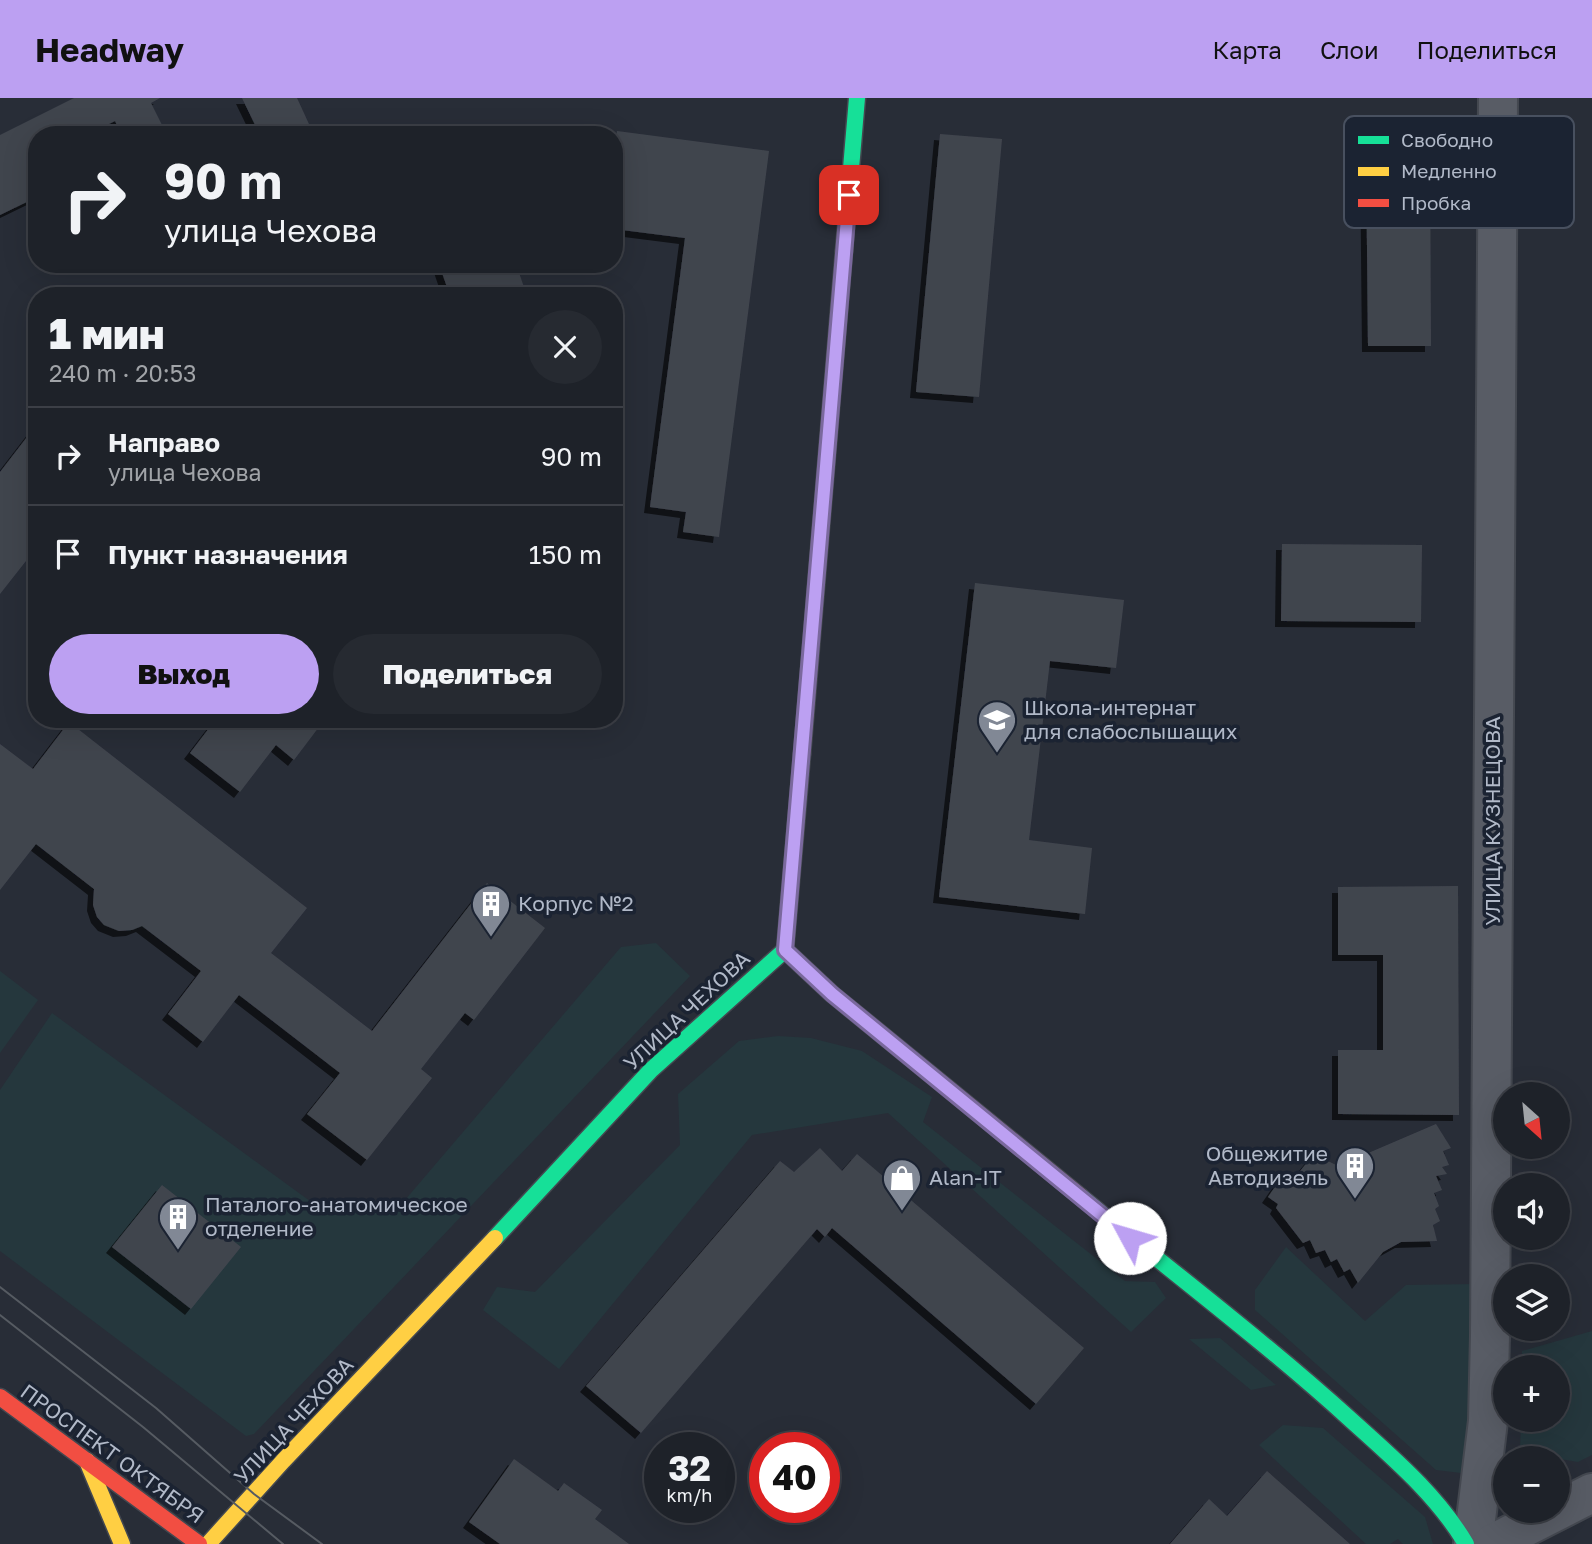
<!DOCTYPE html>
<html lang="ru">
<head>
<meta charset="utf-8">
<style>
  body { margin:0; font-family:"Golos Text",sans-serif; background:#262a31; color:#f1f3f6; height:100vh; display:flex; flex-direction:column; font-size:26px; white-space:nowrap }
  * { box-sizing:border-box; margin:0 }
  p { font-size:23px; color:#a1a4a8 }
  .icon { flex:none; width:38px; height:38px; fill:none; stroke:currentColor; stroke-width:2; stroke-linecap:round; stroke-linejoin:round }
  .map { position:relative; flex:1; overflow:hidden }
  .side { position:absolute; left:28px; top:189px; width:595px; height:441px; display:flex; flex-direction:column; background:#1e2229; border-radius:28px; box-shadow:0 7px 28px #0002,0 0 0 2px #3c3f46 }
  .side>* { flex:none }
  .hud { position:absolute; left:28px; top:28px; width:595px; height:147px; border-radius:28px; box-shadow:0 7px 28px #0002,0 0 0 2px #3c3f46; background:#1e2229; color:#f1f3f6; overflow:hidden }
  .needle { width:46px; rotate:153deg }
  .buttons { position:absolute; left:1493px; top:984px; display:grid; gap:14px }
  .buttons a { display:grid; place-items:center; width:77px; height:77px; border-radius:50%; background:#1e2229; box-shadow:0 7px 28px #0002,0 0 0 2px #3c3f46; font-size:35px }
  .speed { position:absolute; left:644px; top:1334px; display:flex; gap:14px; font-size:35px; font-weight:700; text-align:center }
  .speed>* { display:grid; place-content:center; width:91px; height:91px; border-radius:50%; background:#1e2229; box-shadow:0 7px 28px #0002,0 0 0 2px #3c3f46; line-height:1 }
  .speed small { font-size:18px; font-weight:400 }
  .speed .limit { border:10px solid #d22; background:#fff; color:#111 }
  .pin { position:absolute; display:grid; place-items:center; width:60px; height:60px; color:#fff; margin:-30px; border-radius:14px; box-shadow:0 4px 10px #0006 }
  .me { position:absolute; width:77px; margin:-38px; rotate:309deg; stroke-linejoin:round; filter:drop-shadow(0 0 5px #0008) }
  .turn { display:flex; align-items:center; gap:24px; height:147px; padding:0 21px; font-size:32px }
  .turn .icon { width:91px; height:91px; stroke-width:2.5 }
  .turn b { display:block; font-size:49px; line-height:60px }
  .round { display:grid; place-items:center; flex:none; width:74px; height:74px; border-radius:37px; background:#262a31 }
  .overview { display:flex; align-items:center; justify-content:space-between; height:119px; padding:0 21px }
  h1 { font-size:42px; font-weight:800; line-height:52px }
  .action { display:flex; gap:14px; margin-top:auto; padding:14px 21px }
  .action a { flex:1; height:80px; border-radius:42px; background:#bca0f2; color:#111; font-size:28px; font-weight:800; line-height:80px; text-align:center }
  .action a+a { background:#262a31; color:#f1f3f6 }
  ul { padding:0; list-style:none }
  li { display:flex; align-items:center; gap:21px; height:98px; padding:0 21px; border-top:2px solid #3c3f46 }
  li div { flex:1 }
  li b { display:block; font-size:26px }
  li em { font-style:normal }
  header { display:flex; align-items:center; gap:42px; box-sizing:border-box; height:98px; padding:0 35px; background:#bca0f2; color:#111 }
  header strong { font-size:33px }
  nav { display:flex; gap:38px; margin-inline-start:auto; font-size:24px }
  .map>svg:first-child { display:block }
  .green { fill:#25373d }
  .building { fill:#41454e; filter:url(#shadow) }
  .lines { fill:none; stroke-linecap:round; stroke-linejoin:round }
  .street-casing { stroke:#444850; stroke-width:42 }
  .fast-casing { stroke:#444850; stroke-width:19 }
  .slow-casing { stroke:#444850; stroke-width:19 }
  .jam-casing { stroke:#444850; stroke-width:19 }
  .street { stroke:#585c65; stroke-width:38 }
  .fast { stroke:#16e098; stroke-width:16 }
  .slow { stroke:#ffcf43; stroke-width:16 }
  .jam { stroke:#f24e42; stroke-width:16 }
  .tram { stroke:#565b62; stroke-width:2 }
  .route-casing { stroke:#7a689d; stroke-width:18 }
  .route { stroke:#bca0f2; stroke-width:12 }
  .labels { text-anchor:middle; stroke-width:7; stroke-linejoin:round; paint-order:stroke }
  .poi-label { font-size:21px; fill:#b1b9c8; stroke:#1b2332; text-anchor:start }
  .street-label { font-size:21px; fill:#b1b9c8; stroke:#1b2332 }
  .key { fill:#1b2332; stroke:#48505f; stroke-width:2 }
  .key-label { font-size:19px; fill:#b1b9c8 }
</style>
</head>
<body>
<header>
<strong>Headway</strong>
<nav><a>Карта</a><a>Слои</a><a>Поделиться</a></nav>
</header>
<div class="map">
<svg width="1592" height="1446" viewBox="0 0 1592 1446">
  <defs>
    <filter id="shadow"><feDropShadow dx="-6" dy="6" stdDeviation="0" flood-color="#0009"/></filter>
  </defs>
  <rect width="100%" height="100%" fill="#282d37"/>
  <!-- green -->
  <g class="green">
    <polygon points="656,845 690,878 254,1336 246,1338 0,1153 0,992 52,915 325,1114 399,1109 621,849"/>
    <polygon points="0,873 38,902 0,955"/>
    <polygon points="778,938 811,940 862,953 932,999 923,1024 1125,1183 1155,1184 1166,1200 1131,1234 888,1015 752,1037 559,1271 483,1212 497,1189 535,1194 680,1047 678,996 739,943"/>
    <polygon points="1286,1149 1365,1223 1406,1187 1475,1186 1470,1362 1461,1375 1436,1372 1255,1212 1255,1192"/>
    <polygon points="1592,1233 1592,1357 1578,1364 1520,1354 1521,1321 1558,1321 1558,1269 1522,1269 1522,1253"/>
    <polygon points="1220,1240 1276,1287 1251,1292 1189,1241"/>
    <polygon points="1283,1327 1323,1330 1425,1419 1433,1446 1403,1446 1398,1441 1390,1446 1366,1446 1259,1347"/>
  </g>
  <!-- building -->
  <g class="building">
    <polygon points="74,0 160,0 151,5 167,37 122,37 115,23 87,37 37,37 37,99 0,117 0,37"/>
    <polygon points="242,0 297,0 314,37 260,37"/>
    <polygon points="617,33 769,53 719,439 683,434 686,414 650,409 685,140 614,131 614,57"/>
    <polygon points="940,36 1002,41 979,299 916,294"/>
    <polygon points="1366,51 1430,51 1431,248 1368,248"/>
    <polygon points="439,166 516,166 527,198 450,198"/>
    <polygon points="37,326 37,449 0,496 0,374"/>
    <polygon points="1282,446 1422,447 1421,524 1281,523"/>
    <polygon points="975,485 1124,502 1116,570 1050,563 1029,742 1092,750 1085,816 939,799"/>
    <polygon points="216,621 325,621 294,662 276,647 240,694 190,655"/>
    <polygon points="69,624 307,810 271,855 372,933 487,785 545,830 474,922 465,915 421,971 432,980 367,1062 307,1016 340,975 239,897 203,944 168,916 201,873 142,828 132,832 119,833 104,827 97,819 93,807 94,791 36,746 0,792 0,646 33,671"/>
    <polygon points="1458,788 1459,1017 1338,1016 1338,952 1383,952 1383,857 1338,857 1338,789"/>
    <polygon points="1436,1026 1451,1050 1443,1053 1449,1067 1442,1069 1447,1076 1436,1078 1442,1092 1434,1095 1439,1108 1435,1111 1440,1123 1433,1127 1437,1143 1401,1144 1383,1154 1358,1185 1350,1171 1344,1174 1337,1161 1331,1164 1325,1152 1316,1155 1310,1142 1303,1145 1276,1110 1278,1106 1268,1099 1286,1073 1296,1078 1314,1056 1338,1068"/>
    <polygon points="820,1050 842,1073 857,1056 1084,1250 1036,1306 832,1130 825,1139 817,1131 641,1335 586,1288 780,1063 794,1074"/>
    <polygon points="162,1087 241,1149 191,1211 112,1149"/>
    <polygon points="514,1361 558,1393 564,1385 602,1412 595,1421 629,1446 500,1446 469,1424"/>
    <polygon points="1267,1373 1350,1446 1170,1446 1209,1401 1227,1418"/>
  </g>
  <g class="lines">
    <!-- street casing -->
    <g class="street-casing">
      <g id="street">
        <polyline points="1473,1446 1488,1323 1490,1237 1498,0"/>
        <polyline points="1492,1446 1592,1395"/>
      </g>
    </g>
    <!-- fast casing -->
    <g class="fast-casing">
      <g id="fast">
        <polyline points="844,153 857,0"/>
        <path d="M1081,1099c90,74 184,145 270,223 42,38 86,75 115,124"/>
        <polyline points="495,1140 651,972 785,852 802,656"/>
      </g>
    </g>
    <!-- slow casing -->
    <g class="slow-casing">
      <g id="slow">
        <polyline points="87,1363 122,1446"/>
        <polyline points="208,1446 283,1363 495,1140"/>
      </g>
    </g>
    <!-- jam casing -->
    <g class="jam-casing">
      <g id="jam">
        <polyline points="802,656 844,153"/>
        <polyline points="785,852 832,896 1081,1099"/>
        <polyline points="0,1299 199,1446"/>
      </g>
    </g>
    <!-- street -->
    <use href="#street" class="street"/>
    <!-- fast -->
    <use href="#fast" class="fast"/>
    <!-- slow -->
    <use href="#slow" class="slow"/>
    <!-- jam -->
    <use href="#jam" class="jam"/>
    <!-- tram -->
    <g class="tram">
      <polyline points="0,1189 156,1310 254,1396 322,1446"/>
      <polyline points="0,1217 143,1329 283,1446"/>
    </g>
  </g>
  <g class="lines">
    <!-- route casing -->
    <g class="route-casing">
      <polyline id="route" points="849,97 785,852 832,896 1130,1140"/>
    </g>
    <!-- route -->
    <use href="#route" class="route"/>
  </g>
  <!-- icons -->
  <defs>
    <g id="school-pin" transform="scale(2.0125)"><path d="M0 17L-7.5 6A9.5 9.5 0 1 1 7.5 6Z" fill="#818895" stroke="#1b2332"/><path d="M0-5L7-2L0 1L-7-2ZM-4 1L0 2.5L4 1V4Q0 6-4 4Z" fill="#fff"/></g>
    <g id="building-pin" transform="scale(2.0125)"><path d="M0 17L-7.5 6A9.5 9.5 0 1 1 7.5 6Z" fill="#818895" stroke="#1b2332"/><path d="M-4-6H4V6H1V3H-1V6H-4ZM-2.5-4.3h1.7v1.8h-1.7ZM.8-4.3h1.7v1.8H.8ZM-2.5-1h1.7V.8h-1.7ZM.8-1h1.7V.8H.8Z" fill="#fff"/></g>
    <g id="shop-pin" transform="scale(2.0125)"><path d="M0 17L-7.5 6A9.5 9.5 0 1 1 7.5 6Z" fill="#818895" stroke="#1b2332"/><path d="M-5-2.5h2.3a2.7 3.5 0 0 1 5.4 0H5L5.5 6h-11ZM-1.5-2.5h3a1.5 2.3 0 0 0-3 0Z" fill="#fff"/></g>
  </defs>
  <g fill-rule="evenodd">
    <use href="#school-pin" x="997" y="622"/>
    <use href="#building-pin" x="491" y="806"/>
    <use href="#building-pin" x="1355" y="1068"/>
    <use href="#shop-pin" x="902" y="1080"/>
    <use href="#building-pin" x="178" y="1119"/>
  </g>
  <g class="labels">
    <!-- poi labels -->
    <g class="poi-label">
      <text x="1024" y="617">Школа-интернат<tspan x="1024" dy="24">для слабослышащих</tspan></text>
      <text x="518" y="813">Корпус №2</text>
      <text x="1328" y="1063" text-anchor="end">Общежитие<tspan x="1328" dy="24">Автодизель</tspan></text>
      <text x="929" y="1087">Alan-IT</text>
      <text x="205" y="1114">Паталого-анатомическое<tspan x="205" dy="24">отделение</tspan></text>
    </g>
    <!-- street labels -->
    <g class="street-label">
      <text transform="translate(1493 723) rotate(-90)" y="7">УЛИЦА КУЗНЕЦОВА</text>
      <text transform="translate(687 913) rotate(-43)" y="7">УЛИЦА ЧЕХОВА</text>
      <text transform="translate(294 1323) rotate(-47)" y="7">УЛИЦА ЧЕХОВА</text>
      <text transform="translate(112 1356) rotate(36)" y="7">ПРОСПЕКТ ОКТЯБРЯ</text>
    </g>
  </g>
  <!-- legend -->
  <rect x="1344" y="18" width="230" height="112" rx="10" class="key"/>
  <rect x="1358" y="38" width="31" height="8" fill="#16e098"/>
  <rect x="1358" y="69" width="31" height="9" fill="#ffcf43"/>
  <rect x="1358" y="101" width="31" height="8" fill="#f24e42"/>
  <g class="key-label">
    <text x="1401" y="49">Свободно</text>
    <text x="1401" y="80">Медленно</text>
    <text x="1401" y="112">Пробка</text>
  </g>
</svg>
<div class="buttons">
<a><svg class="needle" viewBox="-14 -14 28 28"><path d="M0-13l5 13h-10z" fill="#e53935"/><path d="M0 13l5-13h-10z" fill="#a1a4a8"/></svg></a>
<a><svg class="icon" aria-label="sound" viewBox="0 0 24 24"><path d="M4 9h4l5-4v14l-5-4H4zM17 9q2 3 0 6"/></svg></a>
<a><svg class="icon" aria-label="layers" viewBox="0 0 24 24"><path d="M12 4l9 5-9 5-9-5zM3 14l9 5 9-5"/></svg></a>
<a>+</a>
<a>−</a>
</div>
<div class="speed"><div>32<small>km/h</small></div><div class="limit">40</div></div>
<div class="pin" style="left:849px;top:97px;background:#d93025"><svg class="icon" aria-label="arrive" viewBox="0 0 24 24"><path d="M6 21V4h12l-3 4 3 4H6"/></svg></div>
<svg class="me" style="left:1130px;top:1140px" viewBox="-20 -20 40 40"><circle r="19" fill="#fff"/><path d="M0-13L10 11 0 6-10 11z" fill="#bca0f2"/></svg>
<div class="hud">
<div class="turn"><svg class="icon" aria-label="right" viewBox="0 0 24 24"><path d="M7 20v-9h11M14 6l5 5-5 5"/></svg><div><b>90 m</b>улица Чехова</div></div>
</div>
<section class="side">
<div class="overview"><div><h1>1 мин</h1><p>240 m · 20:53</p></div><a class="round"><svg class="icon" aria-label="close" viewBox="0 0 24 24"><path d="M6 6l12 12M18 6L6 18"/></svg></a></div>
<ul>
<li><svg class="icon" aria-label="right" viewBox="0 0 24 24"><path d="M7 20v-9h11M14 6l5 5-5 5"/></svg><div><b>Направо</b><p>улица Чехова</p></div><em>90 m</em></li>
<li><svg class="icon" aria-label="arrive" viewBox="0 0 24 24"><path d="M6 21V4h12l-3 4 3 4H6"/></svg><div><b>Пункт назначения</b></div><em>150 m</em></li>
</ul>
<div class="action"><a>Выход</a><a>Поделиться</a></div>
</section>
</div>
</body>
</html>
